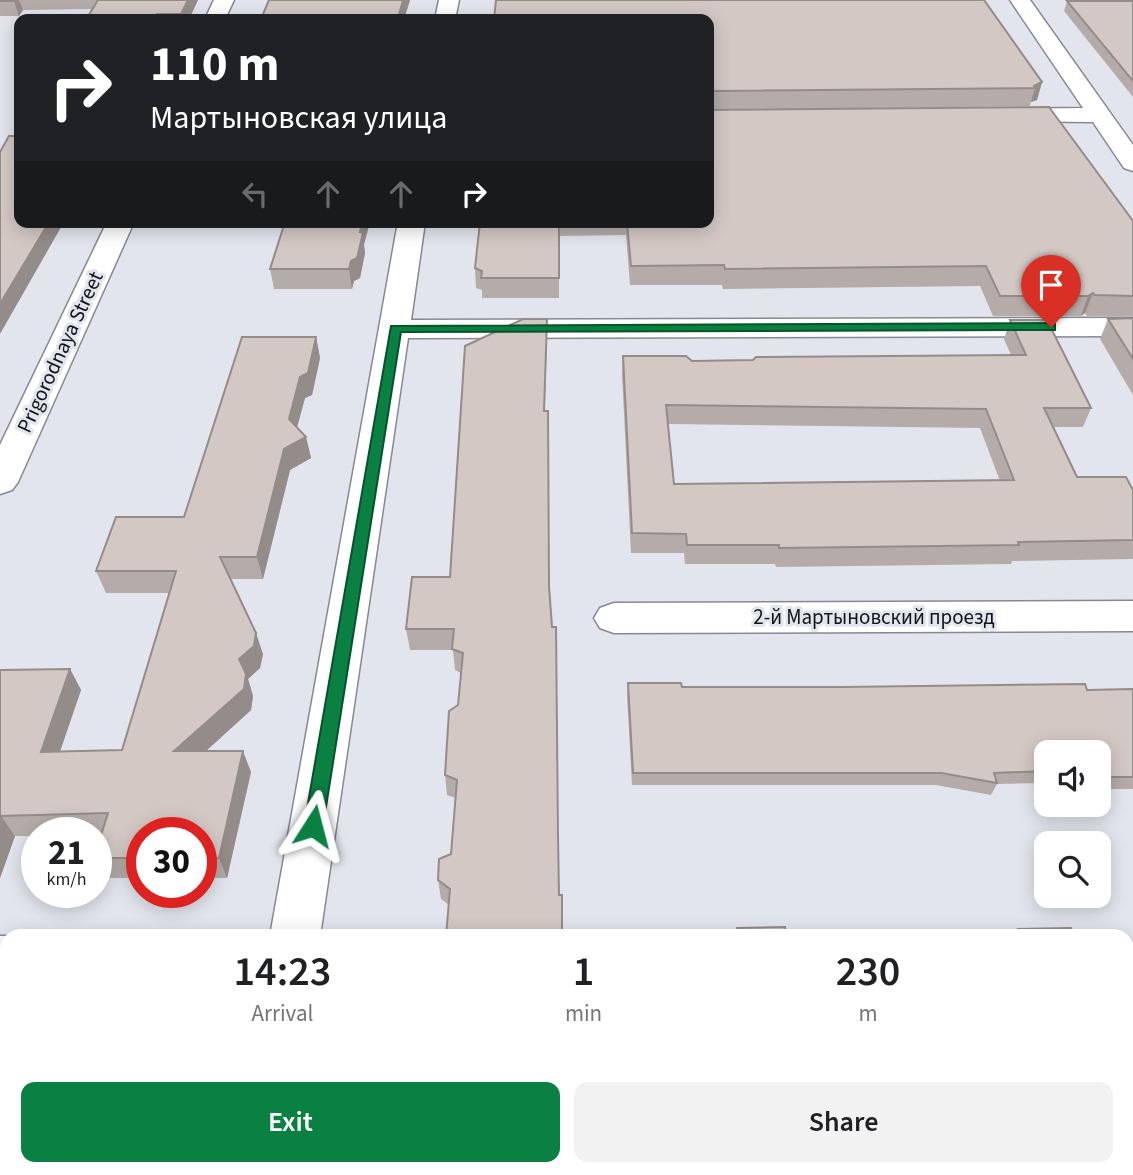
<!DOCTYPE html>
<html lang="en">
<head>
<meta charset="utf-8">
<style>
  body { margin:0; font-family:"Source Sans 3",sans-serif; background:#f2f2f2; color:#202124; height:100vh; display:flex; flex-direction:column; font-size:26px; white-space:nowrap }
  * { box-sizing:border-box; margin:0 }
  p { font-size:23px; color:#757577 }
  .icon { flex:none; width:38px; height:38px; fill:none; stroke:currentColor; stroke-width:2; stroke-linecap:round; stroke-linejoin:round }
  .map { position:relative; flex:1; overflow:hidden }
  .side { position:absolute; left:0px; top:929px; width:1134px; height:247px; display:flex; flex-direction:column; background:#fff; border-radius:21px 21px 0 0; box-shadow:0 4px 18px #0003 }
  .side>* { flex:none }
  .hud { position:absolute; left:14px; top:14px; width:700px; height:214px; border-radius:14px; box-shadow:0 4px 18px #0003; background:#202124; color:#fff; overflow:hidden }
  .tools { position:absolute; left:1034px; top:740px; display:grid; gap:14px }
  .tools a { display:grid; place-items:center; width:77px; height:77px; border-radius:14px; background:#fff; box-shadow:0 4px 18px #0003; font-size:35px }
  .speed { position:absolute; left:21px; top:817px; display:flex; gap:14px; font-size:35px; font-weight:700; text-align:center }
  .speed>* { display:grid; place-content:center; width:91px; height:91px; border-radius:50%; background:#fff; box-shadow:0 4px 18px #0003; line-height:1 }
  .speed small { font-size:18px; font-weight:400 }
  .speed .limit { border:10px solid #d22; background:#fff; color:#111 }
  .pin { position:absolute; display:grid; place-items:center; width:60px; height:60px; color:#fff; margin:-72px -30px; border-radius:50% 50% 50% 0; rotate:-45deg; box-shadow:0 0 7px #0007 }
  .pin .icon { rotate:45deg }
  .me { position:absolute; width:77px; margin:-38px; rotate:9deg; stroke-linejoin:round; filter:drop-shadow(0 0 5px #0008) }
  .turn { display:flex; align-items:center; gap:24px; height:147px; padding:0 21px; font-size:32px }
  .turn .icon { width:91px; height:91px; stroke-width:2.5 }
  .turn b { display:block; font-size:49px; line-height:60px }
  .lanes { display:flex; align-items:center; height:66px; padding:0 21px; background:#0003; justify-content:center; gap:35px; direction:ltr }
  .lanes .off { opacity:.35 }
  .eta { display:flex; justify-content:space-evenly; align-items:center; height:119px; text-align:center }
  .eta b { font-size:42px; font-weight:600; line-height:49px }
  .button { display:flex; gap:14px; margin-top:auto; padding:14px 21px }
  .button a { flex:1; height:80px; border-radius:14px; background:#0b8043; color:#fff; font-size:28px; font-weight:600; line-height:80px; text-align:center }
  .button a+a { background:#f2f2f2; color:#202124 }
  .map>svg:first-child { display:block }
  .lines { fill:none; stroke-linecap:round; stroke-linejoin:round }
  .minor-casing { stroke:#878891; stroke-width:3 }
  .tertiary-casing { stroke:#878891; stroke-width:3 }
  .minor { fill:#fff; fill-rule:evenodd }
  .tertiary { fill:#fff; fill-rule:evenodd }
  .wall { fill:#b5aca9; fill-rule:evenodd }
  .shaded-wall { fill:#948c89 }
  .building { fill:#d3c8c4; stroke:#948c89; stroke-width:2; fill-rule:evenodd }
  .route { fill:#0b8043; stroke:#07532c; stroke-width:2 }
  .labels { text-anchor:middle; stroke-width:6; stroke-linejoin:round; paint-order:stroke }
  .street-label { font-size:21px; fill:#131417; stroke:#e3e5ee }
</style>
</head>
<body>
<div class="map">
<svg width="1133" height="1175" viewBox="0 0 1133 1175">
  <rect width="100%" height="100%" fill="#e3e5ee"/>
  <g class="lines">
    <!-- minor casing -->
    <g class="minor-casing">
      <g id="minor">
        <polygon points="439,0 459,0 455,19 435,19"/>
        <polygon points="1010,0 1030,0 1133,145 1133,171 1124,168 1093,122 997,121 993,116 997,111 1005,109 1083,108"/>
        <polygon points="398,222 425,222 411,320 1133,318 1133,336 408,338 320,936 270,936"/>
        <polygon points="1133,601 1133,631 614,633 600,628 594,618 600,608 614,603"/>
        <rect x="0" y="936" width="7" height="48"/>
        <polygon points="230,1169 286,1169 285,1175 229,1175"/>
      </g>
    </g>
    <!-- tertiary casing -->
    <g class="tertiary-casing">
      <g id="tertiary">
        <polygon points="214,0 234,0 225,19 205,19"/>
        <polygon points="107,222 134,222 18,482 12,490 0,494 0,445"/>
      </g>
    </g>
    <!-- minor -->
    <use href="#minor" class="minor"/>
    <!-- tertiary -->
    <use href="#tertiary" class="tertiary"/>
  </g>
  <!-- wall -->
  <g class="wall">
    <polygon points="0,0 198,0 189,19 88,19 87,18 92,9 23,10 19,16 0,16"/>
    <polygon points="410,0 404,19 261,19"/>
    <polygon points="1067,1 1133,1 1133,97 1064,11"/>
    <polygon points="709,19 1042,82 1037,100 1031,102 1030,106 709,110 1133,221 1133,316 1087,316 1085,313 1081,316 993,316 980,286 723,289 722,285 630,285 626,235 559,236 559,298 482,298 482,290 476,288 475,268 479,233 478,222 709,222"/>
    <polygon points="364,245 365,253 360,278 354,281 352,289 274,289 270,269"/>
    <polygon points="1133,318 1133,395 1100,339 1108,319"/>
    <path d="M1010,320l81,88 -8,19h-29l23,50 56,13v69l-121,2 -1,3 -235,3 -1,-3h-90l-1,-11h-53l-9,-178 1,-19 69,5 319,-6 -7,-16zM668,424l312,4 20,53 -326,3z"/>
    <polygon points="316,337 320,358 312,395 305,398 297,428 306,437 311,458 290,470 263,579 230,579 263,654 260,668 248,679 253,696 251,710 206,751 251,772 227,878 201,878 201,833 142,833 142,878 106,878 96,862 96,851 102,834 96,834 96,833 37,833 37,836 15,836 0,878 0,670 70,669 81,690 60,751 122,750 170,593 106,593 96,571 184,517"/>
    <polygon points="547,340 449,905 441,899 438,880 451,854 456,798 447,795 445,775 458,705 461,673 455,670 453,650 410,650 406,629 450,577"/>
    <polygon points="628,683 682,687 1087,690 1133,689 1133,789 1099,789 1099,752 1046,752 1046,783 997,784 991,795 936,785 632,785 627,695"/>
    <polygon points="1018,929 1074,936 1014,936"/>
    <polygon points="427,1169 566,1169 566,1175 433,1175"/>
    <polygon points="788,1169 1127,1169 1133,1175 789,1175"/>
  </g>
  <!-- shaded-wall -->
  <g class="shaded-wall">
    <polygon points="15,0 19,0 23,10 19,16 14,1"/>
    <polygon points="188,0 198,0 189,19 182,19 181,14"/>
    <polygon points="403,0 410,0 404,19 399,19 399,15"/>
    <polygon points="1042,82 1037,100 1031,102 1035,88 1034,86"/>
    <polygon points="49,222 64,222 0,334 0,304"/>
    <polygon points="362,222 370,222 364,245 365,253 360,278 354,281 352,289 349,269"/>
    <polygon points="1093,293 1085,313 1081,316 1088,296"/>
    <polygon points="547,319 547,340 544,433 544,411"/>
    <polygon points="316,337 320,358 312,395 305,398 293,441 289,419 300,377"/>
    <polygon points="306,437 311,458 290,470 263,579 257,557 284,449"/>
    <polygon points="256,633 263,654 260,668 248,679 253,696 251,710 183,772 174,751 239,659"/>
    <polygon points="70,669 81,690 53,772 41,752"/>
    <polygon points="243,751 251,772 227,878 219,858"/>
    <polygon points="1,816 15,836 0,878 0,819"/>
    <polygon points="159,1169 183,1169 182,1175 158,1175"/>
  </g>
  <!-- building -->
  <g class="building">
    <polygon points="0,0 15,0 14,1 0,1"/>
    <polygon points="98,0 188,0 181,14 157,14 154,19 111,19 112,17 87,18"/>
    <polygon points="269,0 403,0 399,15 391,15 390,19 261,19"/>
    <polygon points="496,0 984,0 1042,82 1034,86 1035,88 711,91 709,93 709,19 494,19"/>
    <polygon points="1067,1 1133,1 1133,81"/>
    <polygon points="1049,107 1133,221 1133,296 1095,295 1093,293 1088,296 1000,296 986,266 725,269 724,265 631,266 627,222 709,222 709,108 709,110"/>
    <polygon points="9,136 19,136 19,222 49,222 0,304 0,152"/>
    <polygon points="285,222 362,222 360,232 363,233 357,258 351,261 349,269 270,269"/>
    <polygon points="480,222 559,222 559,278 481,278 482,271 475,268"/>
    <polygon points="1133,318 1133,359 1108,319"/>
    <polygon points="523,319 547,319 544,411 548,411 549,586 552,627 556,627 558,835 559,895 562,895 562,936 446,936 450,889 438,880 439,859 451,854 457,780 445,775 449,711 458,705 463,653 452,649 454,629 406,629 412,577 450,577 465,346"/>
    <path d="M1010,320h37l44,88h-47l33,69h49l7,13v50l-115,2 1,3 -240,3v-3h-92l-1,-11 -54,-1 -9,-177h63l6,5 61,-1 3,-3 270,-2zM666,405l320,4 28,71 -340,4z"/>
    <polygon points="242,337 316,337 308,373 300,377 289,419 306,437 284,449 257,557 220,557 256,633 254,646 239,659 246,674 244,689 174,751 243,751 219,858 201,858 201,833 142,833 142,858 96,858 96,851 108,813 1,816 0,819 0,670 70,669 41,752 122,750 176,571 96,571 116,517 184,517"/>
    <polygon points="628,683 681,683 682,687 843,687 1085,684 1087,690 1133,689 1133,777 1099,777 1099,752 1046,752 1046,771 994,773 997,783 941,773 633,773"/>
    <polygon points="785,927 787,936 738,936 737,928"/>
    <polygon points="1071,928 1074,936 1020,936 1018,929"/>
    <polygon points="7,1032 7,1169 159,1169 158,1175 0,1175 0,1054"/>
    <polygon points="1127,1081 1133,1081 1133,1175 794,1175 793,1169 1127,1169"/>
    <polygon points="438,1169 566,1169 566,1175 444,1175"/>
    <polygon points="663,1169 764,1169 760,1175 663,1175"/>
  </g>
  <!-- route -->
  <polygon class="route" points="1051,323 1055,324 1055,330 401,332 323,826 320,832 313,834 307,832 304,826 391,326"/>
  <g class="labels">
    <!-- street labels -->
    <g class="street-label">
      <text transform="translate(60 352) rotate(-65)" y="7">Prigorodnaya Street</text>
      <text x="874" y="624">2-й Мартыновский проезд</text>
    </g>
  </g>
</svg>
<div class="tools">
<a><svg class="icon" aria-label="sound" viewBox="0 0 24 24"><path d="M4 9h4l5-4v14l-5-4H4zM17 9q2 3 0 6"/></svg></a>
<a><svg class="icon" aria-label="search" viewBox="0 0 24 24"><circle cx="10" cy="10" r="6"/><path d="M15 15l6 6"/></svg></a>
</div>
<div class="speed"><div>21<small>km/h</small></div><div class="limit">30</div></div>
<div class="pin" style="left:1051px;top:327px;background:#d93025"><svg class="icon" aria-label="arrive" viewBox="0 0 24 24"><path d="M6 21V4h12l-3 4 3 4H6"/></svg></div>
<svg class="me" style="left:313px;top:826px" viewBox="-20 -20 40 40"><path d="M0-17L14 15 0 8-14 15z" fill="#0b8043" stroke="#fff" stroke-width="4"/></svg>
<div class="hud">
<div class="turn"><svg class="icon" aria-label="right" viewBox="0 0 24 24"><path d="M7 20v-9h11M14 6l5 5-5 5"/></svg><div><b>110 m</b>Мартыновская улица</div></div>
<div class="lanes"><svg class="icon off" aria-label="left" viewBox="0 0 24 24"><path d="M17 20v-9H6M10 6l-5 5 5 5"/></svg><svg class="icon off" aria-label="ahead" viewBox="0 0 24 24"><path d="M12 20V5M6 11l6-6 6 6"/></svg><svg class="icon off" aria-label="ahead" viewBox="0 0 24 24"><path d="M12 20V5M6 11l6-6 6 6"/></svg><svg class="icon" aria-label="right" viewBox="0 0 24 24"><path d="M7 20v-9h11M14 6l5 5-5 5"/></svg></div>
</div>
<section class="side">
<div class="eta">
<div><b>14:23</b><p>Arrival</p></div>
<div><b>1</b><p>min</p></div>
<div><b>230</b><p>m</p></div>
</div>
<div class="button"><a>Exit</a><a>Share</a></div>
</section>
</div>
</body>
</html>
